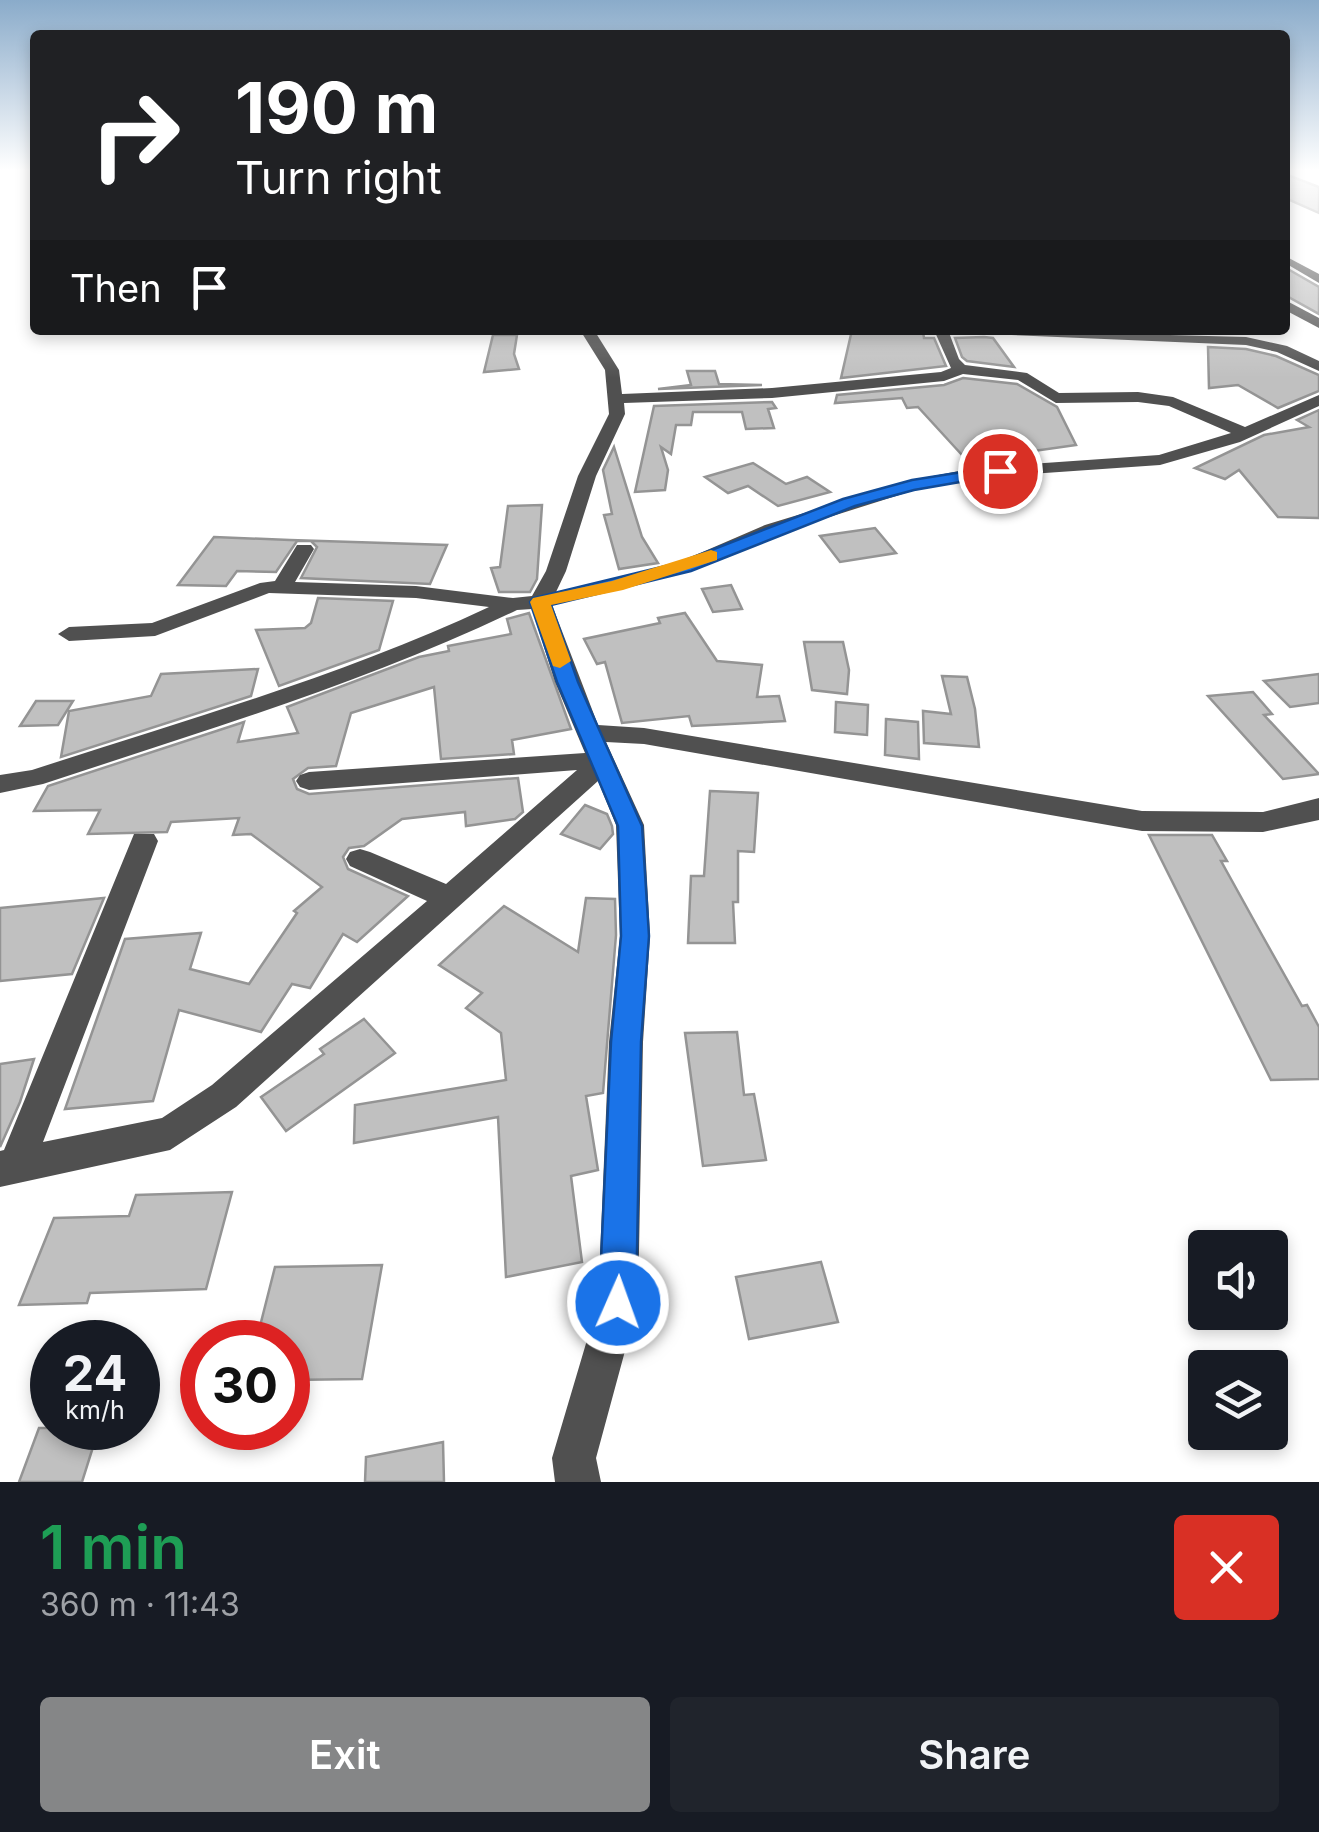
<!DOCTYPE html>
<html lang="en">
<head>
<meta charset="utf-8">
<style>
  body { margin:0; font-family:Inter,sans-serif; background:#20242c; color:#f1f3f6; height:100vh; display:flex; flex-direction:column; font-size:38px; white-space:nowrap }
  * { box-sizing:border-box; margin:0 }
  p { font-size:32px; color:#9ea1a6 }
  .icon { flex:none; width:55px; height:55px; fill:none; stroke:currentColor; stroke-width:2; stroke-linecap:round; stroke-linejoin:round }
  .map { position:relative; height:1482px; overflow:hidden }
  .panel { display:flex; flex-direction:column; background:#171b24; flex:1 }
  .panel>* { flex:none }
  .guide { position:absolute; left:30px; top:30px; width:1260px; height:305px; border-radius:10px; box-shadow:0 5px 15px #0003; background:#202124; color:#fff; overflow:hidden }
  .controls { position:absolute; left:1188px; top:1230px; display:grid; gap:20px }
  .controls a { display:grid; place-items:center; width:100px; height:100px; border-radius:10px; background:#171b24; box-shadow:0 5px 15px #0003; font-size:50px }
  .speed { position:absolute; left:30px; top:1320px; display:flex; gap:20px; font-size:50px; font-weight:700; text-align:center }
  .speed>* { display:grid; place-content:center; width:130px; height:130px; border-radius:50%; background:#171b24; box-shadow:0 5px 15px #0003; line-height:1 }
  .speed small { font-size:25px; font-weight:400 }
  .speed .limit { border:15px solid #d22; background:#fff; color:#111 }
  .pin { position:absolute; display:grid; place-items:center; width:85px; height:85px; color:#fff; margin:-42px; border:5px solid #fff; border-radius:50%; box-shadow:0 2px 10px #0007 }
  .me { position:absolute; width:110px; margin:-55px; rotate:2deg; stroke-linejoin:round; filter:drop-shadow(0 0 8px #0008) }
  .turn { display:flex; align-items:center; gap:35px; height:210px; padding:0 40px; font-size:45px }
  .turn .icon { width:130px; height:130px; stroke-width:2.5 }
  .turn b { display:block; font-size:70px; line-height:85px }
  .then { display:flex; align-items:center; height:95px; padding:0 40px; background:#0003; gap:20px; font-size:38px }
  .round { display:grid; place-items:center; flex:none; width:105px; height:105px; border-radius:10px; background:#20242c }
  .head { display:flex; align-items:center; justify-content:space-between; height:170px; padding:0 40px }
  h1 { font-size:60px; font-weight:600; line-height:75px; color:#1e9e55 }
  .cta { display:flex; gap:20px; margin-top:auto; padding:20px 40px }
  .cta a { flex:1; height:115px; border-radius:10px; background:#858687; color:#fff; font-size:40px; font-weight:600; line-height:115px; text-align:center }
  .cta a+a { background:#20242c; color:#f1f3f6 }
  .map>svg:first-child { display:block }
  .building { fill:#c0c0c0; stroke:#949494; stroke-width:2.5 }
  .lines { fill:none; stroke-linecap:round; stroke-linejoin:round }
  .minor { fill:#505050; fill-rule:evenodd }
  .route { fill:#1a73e8; stroke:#114b97; stroke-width:2.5 }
  .slow { fill:#f59e0b }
</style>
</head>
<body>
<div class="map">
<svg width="1319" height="1482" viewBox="0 0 1319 1482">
  <rect width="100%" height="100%" fill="#fff"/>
  <!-- building -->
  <g class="building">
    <polygon points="1285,174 1319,187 1319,213 1285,198"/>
    <polygon points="1286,268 1319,287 1319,314 1285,295"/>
    <polygon points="852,330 923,332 924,338 934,338 946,366 841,378"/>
    <polygon points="493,335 517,335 514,354 519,369 484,372"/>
    <polygon points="984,337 993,338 1014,367 967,361 962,357 955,338"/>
    <polygon points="1208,347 1246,349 1276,356 1319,375 1319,391 1278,408 1238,385 1209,388"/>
    <polygon points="687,371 715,371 719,384 762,385 658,389 691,385"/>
    <polygon points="963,378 1017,384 1057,407 1076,445 1012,454 1008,450 962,455 918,407 907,408 902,398 835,403 837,395 944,385"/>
    <polygon points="772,402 776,408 768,409 774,428 746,429 742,412 693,412 691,425 676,425 671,454 661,447 668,470 665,490 635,492 654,406"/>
    <polygon points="1319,410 1319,518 1278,517 1239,470 1225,479 1195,468 1264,435 1309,427 1297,420"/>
    <polygon points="614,447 642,537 658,563 619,569 604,515 612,514 603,470"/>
    <polygon points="753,463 786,484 807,477 830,492 778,506 748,486 728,493 705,477"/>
    <polygon points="542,505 537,579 530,592 499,592 491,568 500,567 508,506"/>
    <polygon points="875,528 896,553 840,562 820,536"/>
    <polygon points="214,537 290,540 447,545 430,584 301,578 317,547 311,541 297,541 276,572 237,571 226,586 178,585"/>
    <polygon points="731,585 742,609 713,612 702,589"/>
    <polygon points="318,598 393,601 379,650 279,686 256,630 305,628 311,623"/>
    <polygon points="529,613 571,729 512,740 514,754 441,759 434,687 351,713 336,766 308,768 293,779 297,789 309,794 518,778 523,812 515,819 466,826 465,812 402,819 364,846 349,848 343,857 348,869 408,896 357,942 343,934 310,988 292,984 261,1032 179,1010 153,1101 65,1109 125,939 201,933 190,969 249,984 297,913 294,911 322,887 251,834 233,835 239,818 171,822 167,832 88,834 100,810 34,811 48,786 244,722 238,742 298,733 287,707 419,657 449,651 448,646 511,634 507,619"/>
    <polygon points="685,613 717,661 762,665 757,697 779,696 785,721 692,726 689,716 622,723 605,662 597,664 584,639 660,623 658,618"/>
    <polygon points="804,642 843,642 849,670 847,694 812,690"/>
    <polygon points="258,669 251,696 61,757 69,711 151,696 161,674"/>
    <polygon points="1319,674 1319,703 1290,707 1264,681"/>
    <polygon points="942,676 967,677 975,709 979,747 924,743 923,711 951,714"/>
    <polygon points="1253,692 1272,714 1264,715 1319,774 1283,779 1208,696"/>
    <polygon points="36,701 73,701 58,725 20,726"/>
    <polygon points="836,702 868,705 867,735 835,732"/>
    <polygon points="886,719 918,722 919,759 885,755"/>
    <polygon points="710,791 758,793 754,852 738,851 738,902 733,902 735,943 688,943 691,876 704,876"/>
    <polygon points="585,805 607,814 612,826 613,834 600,849 561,834"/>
    <polygon points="1149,835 1212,835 1227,861 1221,861 1262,935 1302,1006 1307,1005 1319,1027 1319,1079 1271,1080"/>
    <polygon points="104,898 72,974 0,981 0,908"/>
    <polygon points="586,898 615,899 616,935 603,1093 586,1096 598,1170 571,1176 582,1262 506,1277 498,1117 354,1143 355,1105 506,1080 501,1033 466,1008 482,993 439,965 504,906 578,952"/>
    <polygon points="364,1019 395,1053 286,1131 261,1097 324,1054 320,1049"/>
    <polygon points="737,1032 744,1095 754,1094 766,1160 703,1166 685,1033"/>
    <polygon points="34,1059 20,1102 0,1147 0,1064"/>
    <polygon points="232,1192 206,1289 90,1293 87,1303 19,1305 54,1218 129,1216 136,1195"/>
    <polygon points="821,1262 838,1322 749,1339 736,1277"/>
    <polygon points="382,1265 362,1379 288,1380 288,1342 256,1342 275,1267"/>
    <polygon points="39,1428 99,1428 82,1482 19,1482"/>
    <polygon points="443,1442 444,1482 365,1482 366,1457"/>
  </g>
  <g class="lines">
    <!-- minor -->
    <g class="minor">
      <polygon points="1285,256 1319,274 1319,283 1285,263"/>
      <polygon points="1285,300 1319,318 1319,328 1285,310"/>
      <path d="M580,330h14l25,40 3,24 150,-6 169,-16 10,-4 -17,-38h14l11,29 6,6 62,8 32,20 79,-1 35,5 72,30 74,-32v11l-79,36 -80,23 -185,13 -60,12 -136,43 -88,38 -139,34 46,120 46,3 498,83 121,1 56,-14v22l-56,12 -121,-1 -498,-87 -38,-2 38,83 6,111 -7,106 -5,261 -42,155 5,24h-46l-3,-24 46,-155 11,-261 11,-106 -4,-111 -18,-44 -362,326 -66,43 -170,37v-36l4,-1 130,-316h20l4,7 -115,301 119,-24 50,-33 215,-184 -77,-35 -4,-7 4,-7 10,-3 10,3 76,32 131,-114 -268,20 -9,-3 -4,-6 4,-6 9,-3 276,-19 -30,-71 -23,-73 -15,1c-152,73 -314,121 -474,174l-43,9v-18l32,-5c154,-50 310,-94 457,-163l-73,-9 -147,-5 -114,43 -86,5 -11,-7 11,-7 83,-4 108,-40 15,-2 22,-36h14l3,4 -19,33 121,4 97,12 19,-2 14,-25 32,-95 31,-62 -4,-44zM963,374l55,6 38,23 82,-1 31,4 62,27 -72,22 -184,13 -63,12 -147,45 -88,38 -121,29 10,-21 30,-95 29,-62 -1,-11 148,-5 172,-17z"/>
      <polygon points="979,330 1246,337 1287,346 1319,361 1319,371 1277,352 1246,345 986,334"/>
    </g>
  </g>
  <!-- sky -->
  <linearGradient id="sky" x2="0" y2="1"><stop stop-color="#8aabca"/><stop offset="0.45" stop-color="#fff"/><stop offset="1" stop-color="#fff" stop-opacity="0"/></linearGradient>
  <rect width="1319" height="378" fill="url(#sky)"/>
  <!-- route -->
  <polygon class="route" points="1000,466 1009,471 1006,474 914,490 855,506 691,571 551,605 578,682 642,826 649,936 641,1042 636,1303 631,1316 618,1321 605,1316 599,1303 611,1042 621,936 618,826 557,682 530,602 533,598 678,563 843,499 912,480"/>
  <!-- slow -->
  <polygon class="slow" points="711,550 717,552 717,560 623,590 551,605 571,661 560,668 553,666 530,602 533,598 612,581"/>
</svg>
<div class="controls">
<a><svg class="icon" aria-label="sound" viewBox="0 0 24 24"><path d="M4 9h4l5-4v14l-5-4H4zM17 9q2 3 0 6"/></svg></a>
<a><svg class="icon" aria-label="layers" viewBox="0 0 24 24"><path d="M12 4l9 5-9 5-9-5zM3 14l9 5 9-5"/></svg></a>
</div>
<div class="speed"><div>24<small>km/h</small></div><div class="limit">30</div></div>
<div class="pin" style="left:1000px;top:471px;background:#d93025"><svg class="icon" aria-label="arrive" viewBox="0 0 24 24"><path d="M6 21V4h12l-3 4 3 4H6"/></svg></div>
<svg class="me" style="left:618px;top:1303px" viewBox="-20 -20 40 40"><circle r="17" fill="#1a73e8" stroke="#fff" stroke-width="3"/><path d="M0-11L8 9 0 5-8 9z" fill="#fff"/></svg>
<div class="guide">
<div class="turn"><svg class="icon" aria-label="right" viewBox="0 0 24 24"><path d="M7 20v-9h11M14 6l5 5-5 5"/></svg><div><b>190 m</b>Turn right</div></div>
<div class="then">Then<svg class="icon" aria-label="arrive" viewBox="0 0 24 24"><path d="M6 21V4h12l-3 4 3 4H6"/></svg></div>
</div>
</div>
<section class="panel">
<div class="head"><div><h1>1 min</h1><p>360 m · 11:43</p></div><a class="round" style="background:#d93025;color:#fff"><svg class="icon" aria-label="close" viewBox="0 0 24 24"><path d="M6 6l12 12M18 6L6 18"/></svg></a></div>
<div class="cta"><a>Exit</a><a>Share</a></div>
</section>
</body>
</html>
